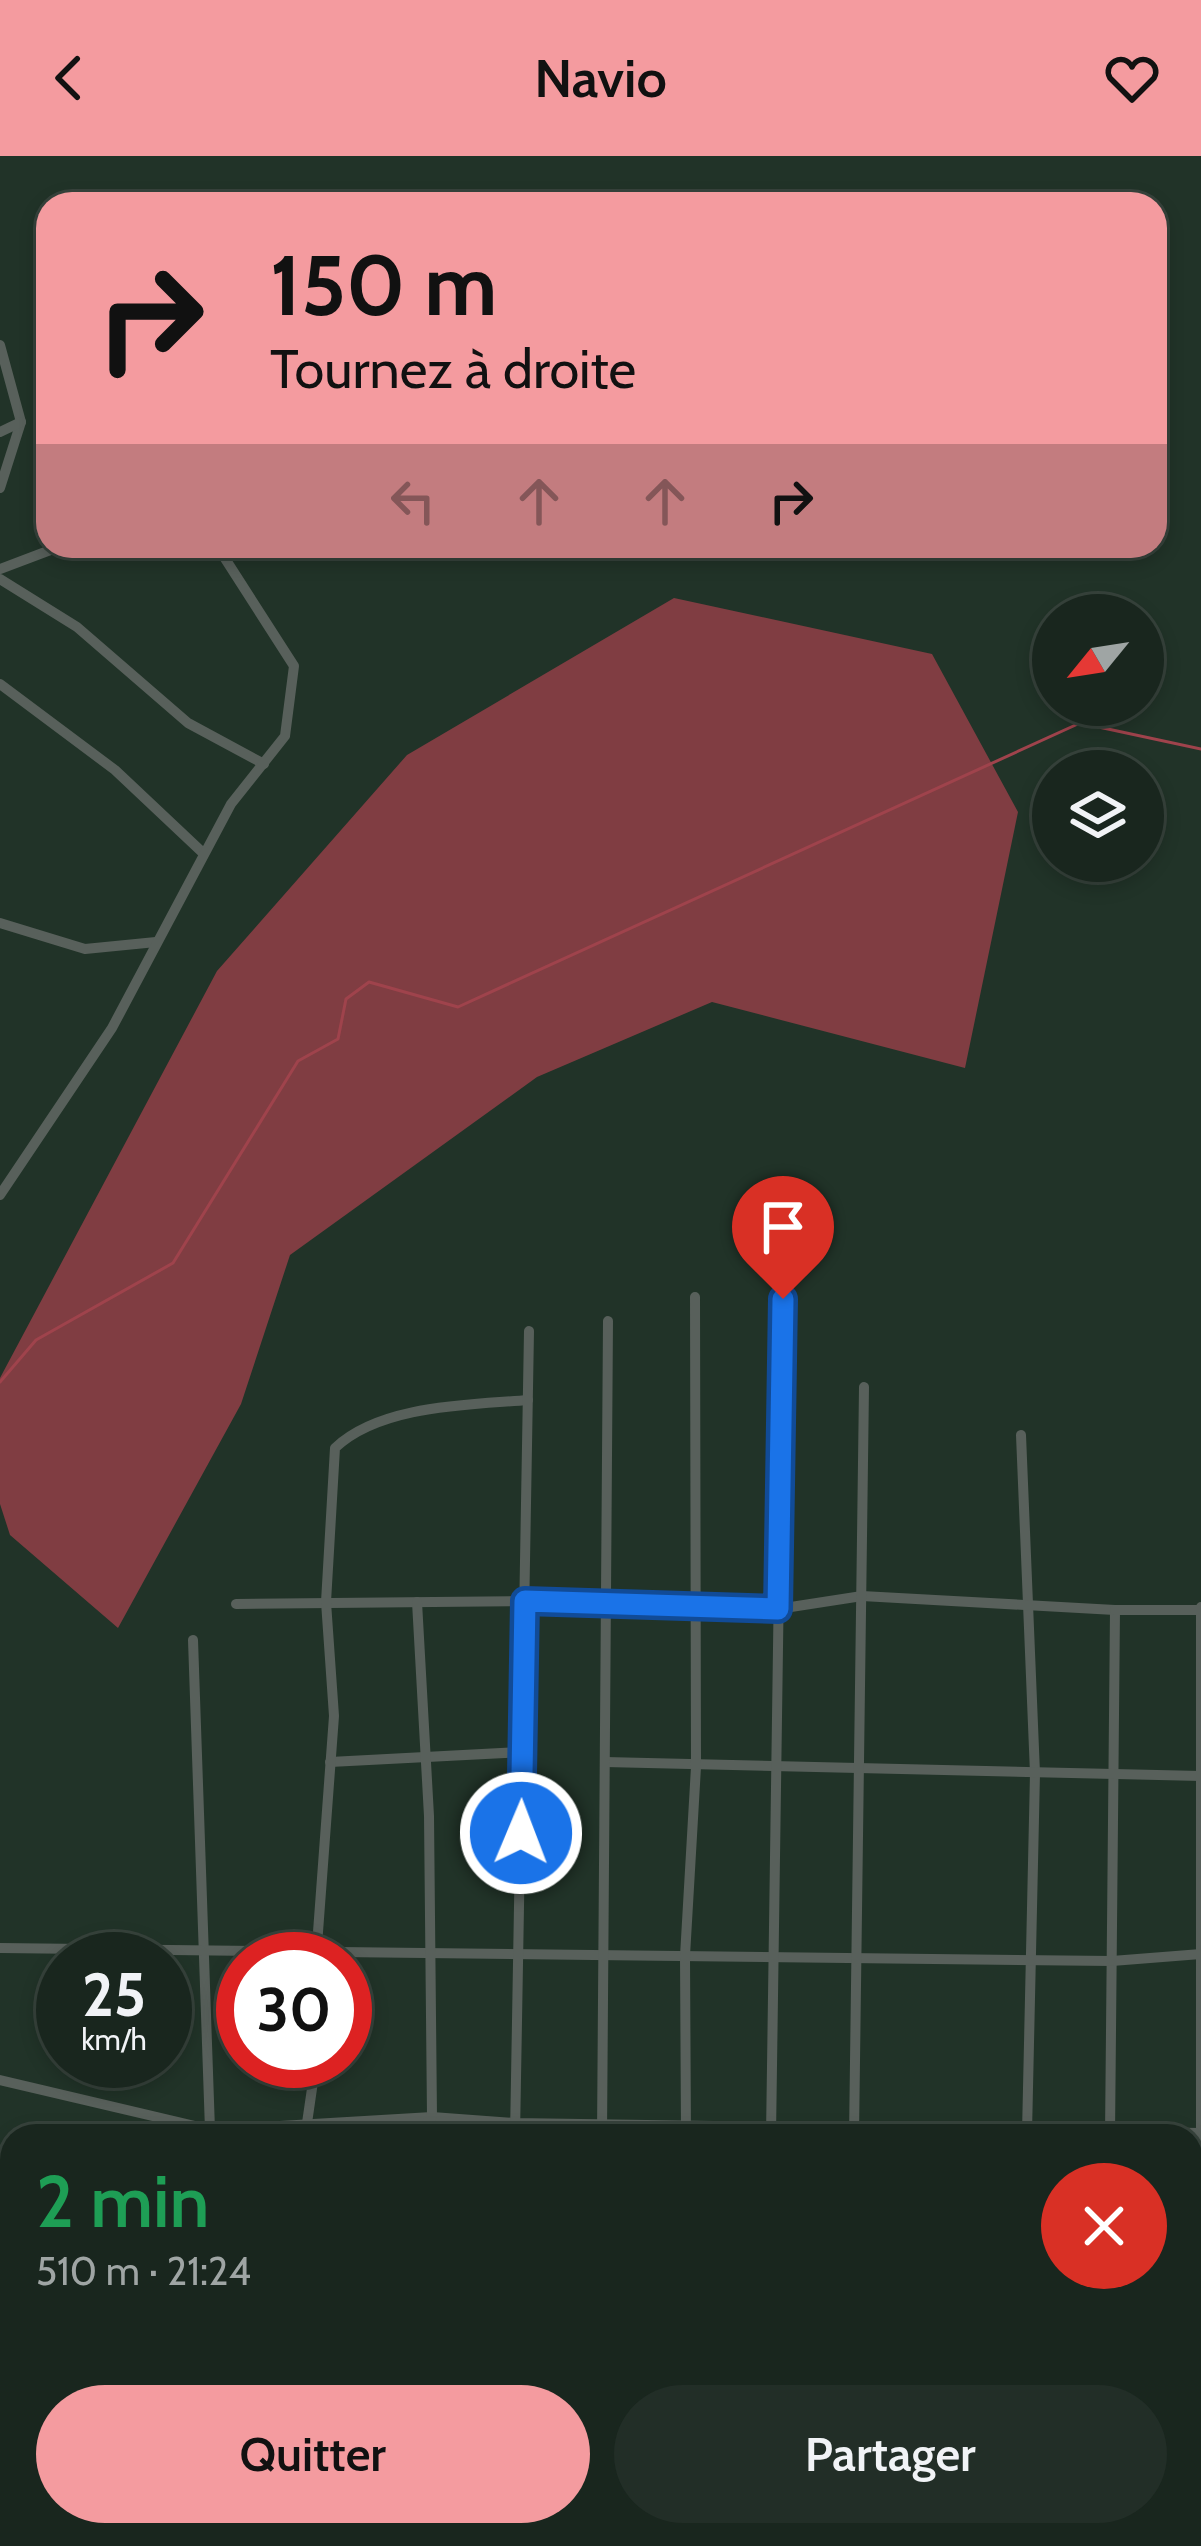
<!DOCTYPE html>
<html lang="fr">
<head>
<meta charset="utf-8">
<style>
  body { margin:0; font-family:Cabin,sans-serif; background:#222e27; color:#f1f3f6; height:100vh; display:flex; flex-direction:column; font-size:45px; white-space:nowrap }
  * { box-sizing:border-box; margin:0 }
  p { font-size:39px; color:#9fa5a4 }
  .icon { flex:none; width:66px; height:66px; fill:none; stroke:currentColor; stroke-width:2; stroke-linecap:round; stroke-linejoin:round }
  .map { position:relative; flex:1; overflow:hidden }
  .panel { position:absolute; left:0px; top:1968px; width:1203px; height:423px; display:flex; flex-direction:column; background:#19261e; border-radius:36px 36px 0 0; box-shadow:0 6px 18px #0003,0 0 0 3px #37433c }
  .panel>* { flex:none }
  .top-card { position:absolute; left:36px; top:36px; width:1131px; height:366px; border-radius:36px; box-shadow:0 6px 18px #0003,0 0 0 3px #37433c; background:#f49b9f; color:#111; overflow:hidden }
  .needle { width:78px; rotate:240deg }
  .buttons { position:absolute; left:1032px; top:438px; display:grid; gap:24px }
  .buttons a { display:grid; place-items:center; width:132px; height:132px; border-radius:50%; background:#19261e; box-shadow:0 6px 18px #0003,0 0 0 3px #37433c; font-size:60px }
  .speed { position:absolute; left:36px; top:1776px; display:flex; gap:24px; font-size:60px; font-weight:700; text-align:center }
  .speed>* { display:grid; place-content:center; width:156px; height:156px; border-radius:50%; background:#19261e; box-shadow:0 6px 18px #0003,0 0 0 3px #37433c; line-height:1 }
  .speed small { font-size:30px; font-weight:400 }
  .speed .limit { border:18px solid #d22; background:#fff; color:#111 }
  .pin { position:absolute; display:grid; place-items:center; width:102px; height:102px; color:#fff; margin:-123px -51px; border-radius:50% 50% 50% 0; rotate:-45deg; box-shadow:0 0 12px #0007 }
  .pin .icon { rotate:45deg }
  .me { position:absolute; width:132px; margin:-66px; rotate:1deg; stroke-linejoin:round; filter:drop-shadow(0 0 9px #0008) }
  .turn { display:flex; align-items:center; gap:42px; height:252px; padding:0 36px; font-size:54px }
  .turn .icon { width:156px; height:156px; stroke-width:2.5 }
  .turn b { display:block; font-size:84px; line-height:102px }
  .lanes { display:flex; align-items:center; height:114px; padding:0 36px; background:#0003; justify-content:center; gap:60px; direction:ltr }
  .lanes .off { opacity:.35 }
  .round { display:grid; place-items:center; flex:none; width:126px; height:126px; border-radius:63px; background:#222e27 }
  .overview { display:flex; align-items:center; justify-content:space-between; height:204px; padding:0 36px }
  h1 { font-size:72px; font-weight:600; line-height:90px; color:#1e9e55 }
  .button { display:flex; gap:24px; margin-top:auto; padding:24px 36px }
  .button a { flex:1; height:138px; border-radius:72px; background:#f49b9f; color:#111; font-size:48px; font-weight:600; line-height:138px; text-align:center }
  .button a+a { background:#222e27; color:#f1f3f6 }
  header { display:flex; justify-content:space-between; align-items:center; height:156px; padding:0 36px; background:#f49b9f; color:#111; font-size:54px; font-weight:600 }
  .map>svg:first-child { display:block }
  .green { fill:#803d42 }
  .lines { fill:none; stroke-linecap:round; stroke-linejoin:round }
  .stream { stroke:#9f434c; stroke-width:3 }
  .minor { stroke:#58605b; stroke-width:10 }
  .tertiary { stroke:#58605b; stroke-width:14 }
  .route-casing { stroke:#114b97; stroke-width:30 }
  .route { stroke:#1a73e8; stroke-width:21 }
</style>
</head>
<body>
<header><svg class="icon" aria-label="back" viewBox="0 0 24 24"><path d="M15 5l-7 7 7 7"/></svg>Navio<svg class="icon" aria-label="heart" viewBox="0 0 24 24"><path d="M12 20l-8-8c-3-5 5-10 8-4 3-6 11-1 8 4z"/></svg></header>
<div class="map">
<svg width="1201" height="2390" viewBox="0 0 1201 2390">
  <rect width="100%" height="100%" fill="#213328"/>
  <!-- green -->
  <polygon class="green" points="674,442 932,498 1018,656 965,912 712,846 537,921 290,1099 241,1248 118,1472 10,1379 0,1348 0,1222 217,815 407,599"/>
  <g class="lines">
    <!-- stream -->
    <polyline class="stream" points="0,1226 36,1184 173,1107 298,905 338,883 346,843 369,826 458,851 1080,567 1201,593"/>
    <!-- minor -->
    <g class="minor">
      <polyline points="0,189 21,266 0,332"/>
      <polyline points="0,276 21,266"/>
      <polyline points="0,413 61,390"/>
      <polyline points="0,423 77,471 188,567 264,608"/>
      <polyline points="0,528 115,614 202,696"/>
      <polyline points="0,767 85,793 156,786"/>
      <polyline points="0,1039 112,872 231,648 285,580 294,510 217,390"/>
      <polyline points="1021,1279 1035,1617 1027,1977"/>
      <polyline points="236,1448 525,1445 778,1453 862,1440 1115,1454 1110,1980"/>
      <polyline points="1115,1454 1201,1454"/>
      <polyline points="193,1484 210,1974 432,1961 515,1967 1201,1977"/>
      <polyline points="330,1606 522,1596"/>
      <polyline points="605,1606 1201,1620"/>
      <polyline points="0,1792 1112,1805 1201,1798"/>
      <path d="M316,1803l18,-243 -8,-114 9,-154c45,-43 133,-43 193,-48"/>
      <polyline points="0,1924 212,1974"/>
      <polyline points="307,1967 316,1905"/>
      <polyline points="416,1980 432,1961 429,1660 417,1446"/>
      <polyline points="515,1980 529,1175"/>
      <polyline points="602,1980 608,1165"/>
      <polyline points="686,1980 685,1800 696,1611 695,1141"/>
      <polyline points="771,1980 783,1143"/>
      <polyline points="854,1980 864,1231"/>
      <polyline points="0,2139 12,2139"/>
      <polyline points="0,2149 12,2161"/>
      <polyline points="1195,2155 1201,1977 1201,1451"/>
      <polyline points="1191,2261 1201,2258"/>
      <polyline points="1191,2357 1201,2353"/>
      <polyline points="1191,2373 1199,2390"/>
      <polyline points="227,2379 237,2390"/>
      <polyline points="352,2379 364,2390"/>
      <polyline points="479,2379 490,2390"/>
      <polyline points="614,2379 625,2390"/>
      <polyline points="718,2379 729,2390"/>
      <polyline points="1054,2379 1060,2390"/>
      <polyline points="428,2390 437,2379"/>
      <polyline points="1122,2390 1144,2379"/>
    </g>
    <!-- tertiary -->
    <polyline class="tertiary" points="0,2363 15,2390"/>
  </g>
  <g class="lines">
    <!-- route casing -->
    <g class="route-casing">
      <polyline id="route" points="521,1677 525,1445 778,1453 783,1143"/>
    </g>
    <!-- route -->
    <use href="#route" class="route"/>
  </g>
</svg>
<div class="buttons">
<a><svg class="needle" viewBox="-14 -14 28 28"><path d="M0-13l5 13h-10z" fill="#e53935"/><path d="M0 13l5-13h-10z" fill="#9fa5a4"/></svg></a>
<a><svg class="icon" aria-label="layers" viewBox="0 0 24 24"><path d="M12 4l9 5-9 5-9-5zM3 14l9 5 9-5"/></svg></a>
</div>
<div class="speed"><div>25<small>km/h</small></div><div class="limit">30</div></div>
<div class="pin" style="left:783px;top:1143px;background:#d93025"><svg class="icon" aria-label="arrive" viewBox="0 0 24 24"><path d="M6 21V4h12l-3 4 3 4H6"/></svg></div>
<svg class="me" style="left:521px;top:1677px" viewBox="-20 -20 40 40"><circle r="17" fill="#1a73e8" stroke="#fff" stroke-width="3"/><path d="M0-11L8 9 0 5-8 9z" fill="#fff"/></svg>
<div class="top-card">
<div class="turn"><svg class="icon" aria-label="right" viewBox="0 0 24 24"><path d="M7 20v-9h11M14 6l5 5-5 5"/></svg><div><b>150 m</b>Tournez à droite</div></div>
<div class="lanes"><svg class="icon off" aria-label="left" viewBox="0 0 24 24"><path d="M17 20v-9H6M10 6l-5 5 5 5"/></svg><svg class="icon off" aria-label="ahead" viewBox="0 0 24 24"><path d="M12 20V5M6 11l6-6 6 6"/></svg><svg class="icon off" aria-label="ahead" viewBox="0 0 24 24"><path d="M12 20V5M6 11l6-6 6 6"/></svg><svg class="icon" aria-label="right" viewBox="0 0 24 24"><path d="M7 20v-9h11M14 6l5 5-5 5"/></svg></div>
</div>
<section class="panel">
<div class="overview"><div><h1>2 min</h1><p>510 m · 21:24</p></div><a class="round" style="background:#d93025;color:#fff"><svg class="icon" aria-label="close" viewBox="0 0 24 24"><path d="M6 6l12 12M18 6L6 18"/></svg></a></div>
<div class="button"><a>Quitter</a><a>Partager</a></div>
</section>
</div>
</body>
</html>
